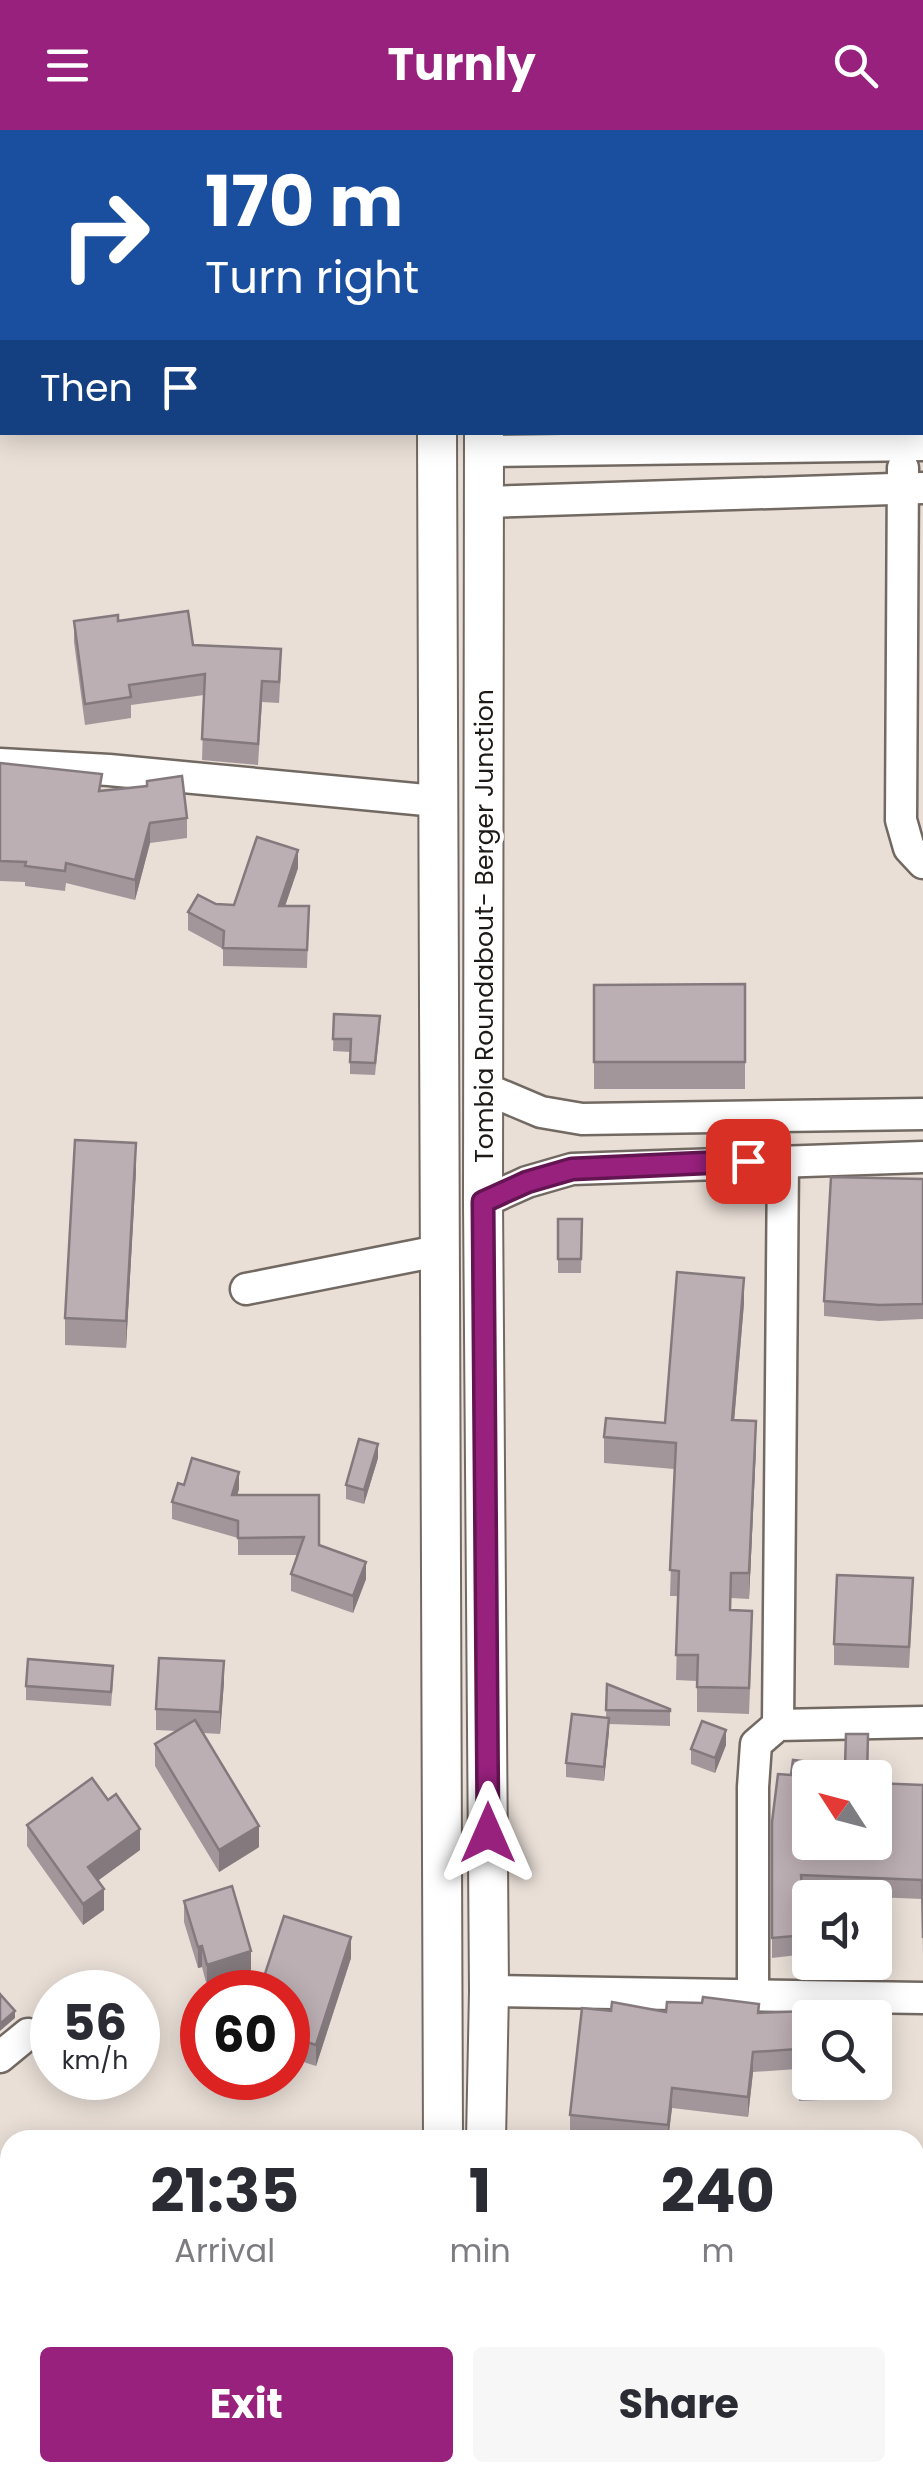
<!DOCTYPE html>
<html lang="en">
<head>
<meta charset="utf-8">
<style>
  body { margin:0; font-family:Poppins,sans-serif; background:#f7f7f7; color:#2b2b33; height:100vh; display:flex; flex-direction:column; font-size:38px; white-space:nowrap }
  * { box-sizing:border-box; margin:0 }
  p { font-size:32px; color:#7c7c81 }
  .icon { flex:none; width:55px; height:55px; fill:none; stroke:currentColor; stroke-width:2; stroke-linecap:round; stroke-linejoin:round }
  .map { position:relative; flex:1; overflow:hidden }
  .details { position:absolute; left:0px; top:2000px; width:925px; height:352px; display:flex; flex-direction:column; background:#fff; border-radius:30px 30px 0 0; box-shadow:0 5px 25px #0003 }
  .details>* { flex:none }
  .banner { position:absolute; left:0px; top:0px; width:925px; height:305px; box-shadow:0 5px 25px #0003; background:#1a4fa0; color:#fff; overflow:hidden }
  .needle { width:65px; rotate:306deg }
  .controls { position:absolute; left:792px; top:1630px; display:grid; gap:20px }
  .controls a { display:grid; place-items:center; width:100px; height:100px; border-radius:10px; background:#fff; box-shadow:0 5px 25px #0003; font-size:50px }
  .speed { position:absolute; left:30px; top:1840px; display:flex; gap:20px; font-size:50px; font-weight:700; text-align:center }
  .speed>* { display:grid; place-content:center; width:130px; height:130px; border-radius:50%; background:#fff; box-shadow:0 5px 25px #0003; line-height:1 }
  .speed small { font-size:25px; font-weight:400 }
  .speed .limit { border:15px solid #d22; background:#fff; color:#111 }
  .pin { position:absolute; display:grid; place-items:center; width:85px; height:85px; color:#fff; margin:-42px; border-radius:20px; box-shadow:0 5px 15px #0006 }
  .me { position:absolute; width:110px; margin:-55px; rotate:0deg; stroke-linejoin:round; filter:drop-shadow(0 0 8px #0008) }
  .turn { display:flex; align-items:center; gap:35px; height:210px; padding:0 40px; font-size:45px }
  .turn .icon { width:130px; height:130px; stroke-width:2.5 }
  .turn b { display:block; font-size:70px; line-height:85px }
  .then { display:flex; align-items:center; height:95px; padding:0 40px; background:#0003; gap:20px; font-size:38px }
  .eta { display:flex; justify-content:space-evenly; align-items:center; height:170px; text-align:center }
  .eta b { font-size:60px; font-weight:700; line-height:70px }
  .action { display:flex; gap:20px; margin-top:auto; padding:20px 40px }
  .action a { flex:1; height:115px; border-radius:10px; background:#97217d; color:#fff; font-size:40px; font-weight:700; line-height:115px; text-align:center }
  .action a+a { background:#f7f7f7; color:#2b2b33 }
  header { display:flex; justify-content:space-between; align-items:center; height:130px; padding:0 40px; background:#97217d; color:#fff; font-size:45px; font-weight:700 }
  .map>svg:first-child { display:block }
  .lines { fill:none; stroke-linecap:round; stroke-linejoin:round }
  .minor-casing { stroke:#726962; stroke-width:35 }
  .major-casing { stroke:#726962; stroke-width:42 }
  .minor { stroke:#fff; stroke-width:30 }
  .major { stroke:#fff; stroke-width:38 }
  .wall { fill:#a2969b }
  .shaded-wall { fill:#847a7e }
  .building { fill:#bcafb4; stroke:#847a7e; stroke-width:2.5 }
  .route-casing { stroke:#621551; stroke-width:25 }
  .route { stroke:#97217d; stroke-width:18 }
  .labels { text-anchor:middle; stroke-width:8; stroke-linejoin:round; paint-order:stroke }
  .street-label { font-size:25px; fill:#1d1a17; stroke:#fff }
</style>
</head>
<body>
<header><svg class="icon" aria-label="menu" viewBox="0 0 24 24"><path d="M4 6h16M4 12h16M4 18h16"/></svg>Turnly<svg class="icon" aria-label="search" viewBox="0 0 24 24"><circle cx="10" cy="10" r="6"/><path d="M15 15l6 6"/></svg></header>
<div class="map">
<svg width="923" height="2352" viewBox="0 0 923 2352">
  <rect width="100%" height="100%" fill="#e9dfd7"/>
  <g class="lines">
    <!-- minor casing -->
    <g class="minor-casing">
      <g id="minor">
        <polyline points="484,321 923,315"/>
        <polyline points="903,338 901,690 909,718 923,733"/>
        <polyline points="484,372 923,358"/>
        <polyline points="0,634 109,640 436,671"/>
        <polyline points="484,958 541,982 582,989 923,984"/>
        <polyline points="483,1072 527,1052 572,1039 923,1027"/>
        <polyline points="246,1159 438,1121"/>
        <polyline points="778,1595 783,1030"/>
        <polyline points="489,1861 923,1868"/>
        <polyline points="753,1865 753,1657 756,1614 778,1595 923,1592"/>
        <polyline points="0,1927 28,1904"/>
        <polyline points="915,2064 923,2064"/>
      </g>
    </g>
    <!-- major casing -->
    <g class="major-casing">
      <g id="major">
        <polyline points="438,2 438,0"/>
        <polyline points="484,2 484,0"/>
        <polyline points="437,302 443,2010"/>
        <polyline points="484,302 483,1072 489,1861 486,2010"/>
        <polyline points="439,2352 439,2342"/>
        <polyline points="483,2352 483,2342"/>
      </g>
    </g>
    <!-- minor -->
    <use href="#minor" class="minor"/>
    <!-- major -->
    <use href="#major" class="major"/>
  </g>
  <!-- wall -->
  <g class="wall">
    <polygon points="74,491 118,491 193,515 281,540 279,573 262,572 258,635 202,630 204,565 131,575 131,588 85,595 74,512"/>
    <polygon points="0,633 102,661 187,688 187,708 150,713 135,770 66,753 65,761 25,756 25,752 0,751"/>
    <polygon points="298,738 285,776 309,776 307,838 223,836 223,819 188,800 188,782 216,774 234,775"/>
    <polygon points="745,854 745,959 594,959 594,855"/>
    <polygon points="334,884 380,898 375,945 350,944 350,922 333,921"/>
    <polygon points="136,1041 126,1218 65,1215 65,1188"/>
    <polygon points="923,1049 923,1189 879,1191 824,1186 824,1171"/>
    <polygon points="558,1089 582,1089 581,1143 558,1143"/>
    <polygon points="744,1173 734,1291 756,1317 749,1469 731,1468 731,1480 752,1507 749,1584 697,1582 697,1551 676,1550 678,1466 670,1466 674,1339 604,1333 604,1307 665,1293"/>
    <polygon points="378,1328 364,1374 346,1369 346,1355"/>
    <polygon points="184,1355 239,1359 237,1365 319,1415 366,1449 353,1483 291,1461 291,1444 298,1425 238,1425 238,1408 172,1389 172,1372"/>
    <polygon points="913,1469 909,1538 834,1535 834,1514"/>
    <polygon points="113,1550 111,1576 26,1570 26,1556"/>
    <polygon points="224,1552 220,1604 203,1603 259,1717 219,1742 155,1636 155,1614 177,1601 156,1600 156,1579"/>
    <polygon points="607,1554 670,1579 670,1596 609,1594 604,1651 566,1647 566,1633 606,1588"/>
    <polygon points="868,1604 810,1712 923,1655 923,1827 922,1769 802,1764 806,1824 772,1828 772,1692 791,1645 845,1636"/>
    <polygon points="726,1615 715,1643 691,1634 691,1619"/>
    <polygon points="27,1695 140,1720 98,1750 104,1780 83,1795 27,1716"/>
    <polygon points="184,1771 251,1842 207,1856 202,1837 198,1838 184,1792"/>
    <polygon points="351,1828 316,1936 288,1927 288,1862"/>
    <polygon points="611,1881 759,1883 810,1888 810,1952 863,1952 863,1968 799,1971 797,1939 753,1942 748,1987 672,1978 668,2010 622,2010 570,2005 570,1985"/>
    <polygon points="10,2091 10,2167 9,2167 0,2155 0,2098"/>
  </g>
  <!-- shaded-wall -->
  <g class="shaded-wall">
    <polygon points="150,693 150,713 135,770 135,750"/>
    <polygon points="298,720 298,738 279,794 279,776"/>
    <polygon points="136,1013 136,1041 126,1218 126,1191"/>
    <polygon points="744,1148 744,1173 732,1316 732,1290"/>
    <polygon points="756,1291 756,1317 749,1469 749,1443"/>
    <polygon points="378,1314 378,1328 364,1374 364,1360"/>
    <polygon points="239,1342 239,1359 232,1382 232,1365"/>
    <polygon points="366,1432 366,1449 353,1483 353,1466"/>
    <polygon points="224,1531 224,1552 220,1604 220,1582"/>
    <polygon points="609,1588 609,1602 604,1651 604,1637"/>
    <polygon points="726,1600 726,1615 715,1643 715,1628"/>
    <polygon points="259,1696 259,1717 219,1742 219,1720"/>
    <polygon points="140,1699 140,1720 88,1758 88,1737"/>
    <polygon points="104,1759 104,1780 83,1795 83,1774"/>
    <polygon points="351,1807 351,1828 316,1936 316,1915"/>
    <polygon points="202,1816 202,1837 198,1838 198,1817"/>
    <polygon points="251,1821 251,1842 207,1856 207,1835"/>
    <polygon points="15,1881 15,1888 0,1901 0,1894"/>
    <polygon points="753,1922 753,1942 748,1987 748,1967"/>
    <polygon points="672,1958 672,1978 668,2010 668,1995"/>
    <polygon points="920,2236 920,2250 915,2259 915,2245"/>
    <polygon points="10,2269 10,2290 0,2298 0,2277"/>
    <polygon points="339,2342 342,2342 342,2352 336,2352"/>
  </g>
  <!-- building -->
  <g class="building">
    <polygon points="188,481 193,515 281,519 279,552 262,551 258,614 202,609 205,544 129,555 131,567 85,574 74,491 118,485 118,491"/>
    <polygon points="0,633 102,644 99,661 147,656 147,651 182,646 187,688 150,693 135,750 66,733 65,741 25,736 26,732 0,731"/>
    <polygon points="257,707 298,720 279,776 309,776 307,820 223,818 224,801 188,782 198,765 216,774 234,775"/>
    <polygon points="745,854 745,932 594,932 594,855"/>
    <polygon points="334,884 380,886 375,933 350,932 351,909 333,909"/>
    <polygon points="75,1010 136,1013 126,1191 65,1188"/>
    <polygon points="831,1047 923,1049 923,1174 879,1175 824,1171"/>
    <polygon points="558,1089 582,1089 581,1129 558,1129"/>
    <polygon points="677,1142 744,1148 732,1290 756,1291 749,1443 731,1443 730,1480 752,1481 749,1558 697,1557 698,1525 676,1525 679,1441 670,1440 676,1313 604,1307 606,1288 665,1293"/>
    <polygon points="359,1309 378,1314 364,1360 346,1355"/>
    <polygon points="192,1328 239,1342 232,1365 319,1365 319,1415 366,1432 353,1466 291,1444 304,1407 238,1408 238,1391 172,1372 178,1353 184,1355"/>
    <polygon points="837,1445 913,1448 909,1517 834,1514"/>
    <polygon points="159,1528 224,1531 220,1582 156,1579"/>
    <polygon points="28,1529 113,1536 111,1562 26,1556"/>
    <polygon points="607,1554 670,1579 670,1581 606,1580"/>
    <polygon points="572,1584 609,1588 604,1637 566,1633"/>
    <polygon points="195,1590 259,1696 219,1720 155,1614"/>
    <polygon points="702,1591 726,1600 715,1628 691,1619"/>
    <polygon points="846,1604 868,1604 867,1648 810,1648 810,1712 875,1712 875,1653 923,1655 923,1808 922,1750 801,1745 806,1805 772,1808 772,1692 778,1644 791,1645 793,1630 845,1636"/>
    <polygon points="92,1648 108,1670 116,1664 140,1699 88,1737 104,1759 83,1774 27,1695"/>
    <polygon points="232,1756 251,1821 207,1835 202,1816 198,1817 184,1771"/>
    <polygon points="284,1786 351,1807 316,1915 288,1906 288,1862 259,1862"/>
    <polygon points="0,1864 15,1881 0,1894"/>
    <polygon points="703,1867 759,1874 758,1883 861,1879 861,1888 810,1888 810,1950 799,1951 797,1919 753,1922 748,1967 672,1958 668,1995 570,1985 582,1878 611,1881 612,1872 666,1882 667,1872 702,1873"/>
    <polygon points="10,2091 10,2147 9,2147 0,2135 0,2098"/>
    <polygon points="10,2225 10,2269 0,2277 0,2232"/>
    <polygon points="260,2342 339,2342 336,2352 256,2352"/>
  </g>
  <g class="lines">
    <!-- route casing -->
    <g class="route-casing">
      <polyline id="route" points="488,1703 483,1072 527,1052 572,1039 748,1031"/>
    </g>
    <!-- route -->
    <use href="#route" class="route"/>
  </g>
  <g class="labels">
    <!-- street labels -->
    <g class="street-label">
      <text transform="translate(484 796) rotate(-90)" y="9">Tombia Roundabout- Berger Junction</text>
    </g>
  </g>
</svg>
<div class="controls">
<a><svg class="needle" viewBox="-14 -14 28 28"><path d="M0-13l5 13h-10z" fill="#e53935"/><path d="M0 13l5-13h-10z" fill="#7c7c81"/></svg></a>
<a><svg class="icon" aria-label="sound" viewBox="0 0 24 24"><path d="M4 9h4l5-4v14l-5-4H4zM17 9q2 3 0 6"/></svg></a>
<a><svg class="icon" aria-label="search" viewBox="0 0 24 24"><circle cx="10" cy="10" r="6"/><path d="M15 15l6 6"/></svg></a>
</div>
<div class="speed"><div>56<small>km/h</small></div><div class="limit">60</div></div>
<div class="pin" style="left:748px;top:1031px;background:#d93025"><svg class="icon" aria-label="arrive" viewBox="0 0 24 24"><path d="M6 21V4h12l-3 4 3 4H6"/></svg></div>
<svg class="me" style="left:488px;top:1703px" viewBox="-20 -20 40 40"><path d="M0-17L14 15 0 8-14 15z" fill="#97217d" stroke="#fff" stroke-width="4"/></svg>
<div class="banner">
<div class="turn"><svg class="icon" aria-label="right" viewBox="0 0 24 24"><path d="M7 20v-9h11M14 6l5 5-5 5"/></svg><div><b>170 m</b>Turn right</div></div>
<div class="then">Then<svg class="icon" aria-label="arrive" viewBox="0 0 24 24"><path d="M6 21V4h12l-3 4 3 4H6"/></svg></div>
</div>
<section class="details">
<div class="eta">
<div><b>21:35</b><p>Arrival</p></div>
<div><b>1</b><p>min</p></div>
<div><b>240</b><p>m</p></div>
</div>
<div class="action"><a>Exit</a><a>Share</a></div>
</section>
</div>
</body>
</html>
